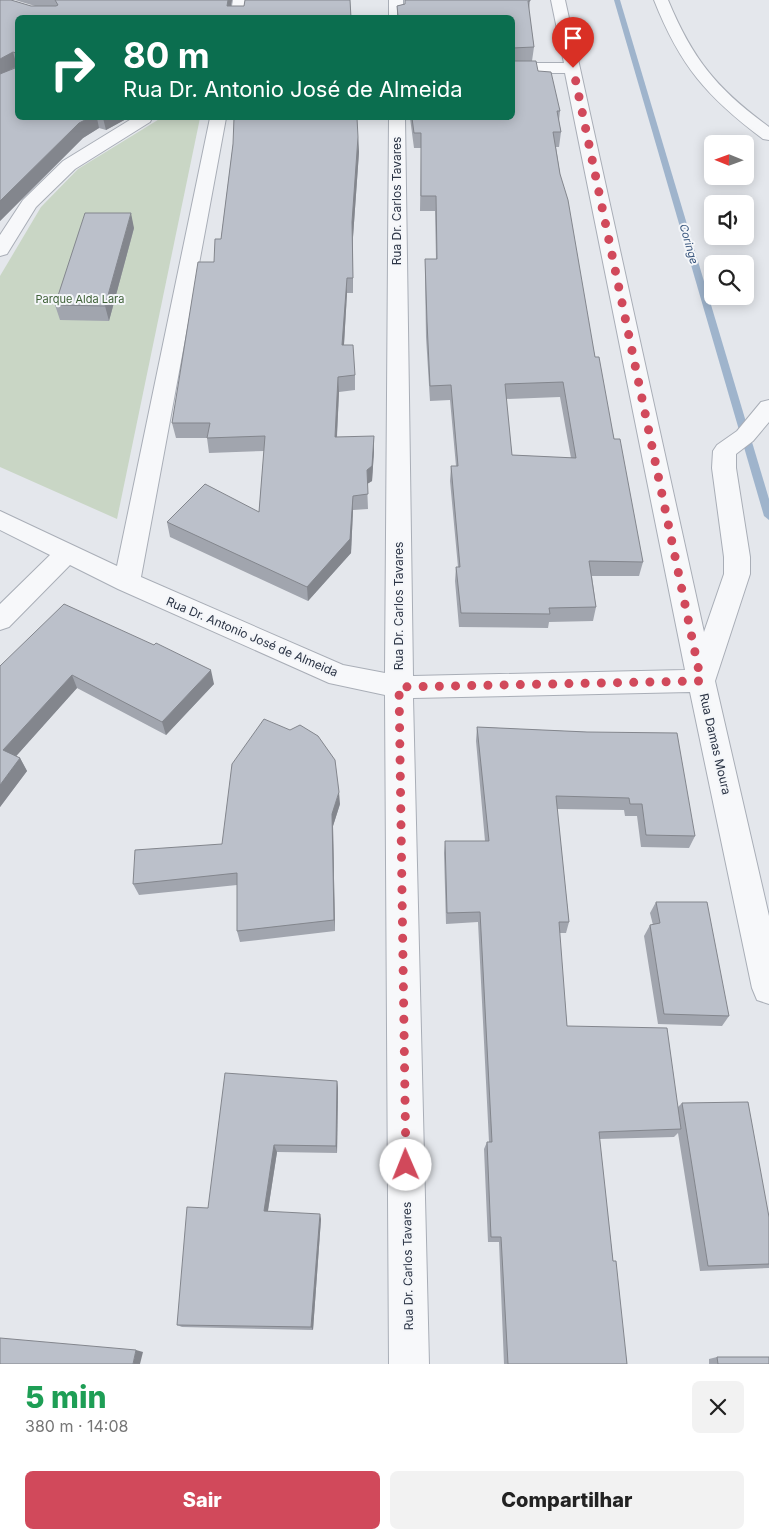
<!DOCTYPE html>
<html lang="pt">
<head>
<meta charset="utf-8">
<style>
  body { margin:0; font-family:Inter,sans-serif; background:#f2f2f2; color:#222; height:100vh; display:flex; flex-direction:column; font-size:19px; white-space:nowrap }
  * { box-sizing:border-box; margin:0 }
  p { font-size:16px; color:#767676 }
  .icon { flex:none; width:28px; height:28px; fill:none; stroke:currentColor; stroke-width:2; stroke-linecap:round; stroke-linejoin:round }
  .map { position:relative; height:1364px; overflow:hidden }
  .drawer { display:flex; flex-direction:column; background:#fff; flex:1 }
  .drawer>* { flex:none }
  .guide { position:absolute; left:15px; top:15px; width:500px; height:105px; border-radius:8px; box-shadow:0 2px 12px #0003; background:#0b6e4f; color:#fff; overflow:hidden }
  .needle { width:32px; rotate:271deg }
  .fabs { position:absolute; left:704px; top:135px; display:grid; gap:10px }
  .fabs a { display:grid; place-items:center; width:50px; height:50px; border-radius:8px; background:#fff; box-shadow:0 2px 12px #0003; font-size:25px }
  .pin { position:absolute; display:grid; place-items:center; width:42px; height:42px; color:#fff; margin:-51px -21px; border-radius:50% 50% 50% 0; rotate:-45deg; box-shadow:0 0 5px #0007 }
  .pin .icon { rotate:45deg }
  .me { position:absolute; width:55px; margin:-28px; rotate:359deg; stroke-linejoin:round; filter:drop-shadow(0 0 4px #0008) }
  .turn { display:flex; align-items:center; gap:18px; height:105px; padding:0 25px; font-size:22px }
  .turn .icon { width:65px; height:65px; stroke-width:2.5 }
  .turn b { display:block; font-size:35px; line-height:42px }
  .round { display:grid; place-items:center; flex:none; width:52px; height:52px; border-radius:8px; background:#f2f2f2 }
  .summary { display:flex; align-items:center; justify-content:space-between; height:85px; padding:0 25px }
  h1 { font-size:30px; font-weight:800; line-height:38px; color:#1e9e55 }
  .cta { display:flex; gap:10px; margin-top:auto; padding:10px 25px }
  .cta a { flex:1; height:58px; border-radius:8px; background:#d1495b; color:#fff; font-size:20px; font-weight:800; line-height:58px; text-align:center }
  .cta a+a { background:#f2f2f2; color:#222 }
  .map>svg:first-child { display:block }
  .green { fill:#c9d6c5 }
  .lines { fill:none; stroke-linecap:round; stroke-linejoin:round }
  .stream { fill:#9fb4cc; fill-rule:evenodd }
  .minor-casing { stroke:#a9aeb7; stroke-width:2 }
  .minor { fill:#f7f8fa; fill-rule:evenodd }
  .wall { fill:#a1a5ae; fill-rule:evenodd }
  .shaded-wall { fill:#83868d }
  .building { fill:#bbc0ca; stroke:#83868d; fill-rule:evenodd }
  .route { stroke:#d1495b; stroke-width:9; stroke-dasharray:0 16.2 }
  .labels { text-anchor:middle; stroke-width:4; stroke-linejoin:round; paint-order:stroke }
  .far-water-label { font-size:11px; font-style:italic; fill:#34527a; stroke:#f4f6f9 }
  .far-park-label { font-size:11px; fill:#3f6138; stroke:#f4f6f9 }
  .street-label { font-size:12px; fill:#2b3445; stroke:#f4f6f9 }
</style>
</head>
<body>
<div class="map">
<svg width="769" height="1364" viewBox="0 0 769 1364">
  <rect width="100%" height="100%" fill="#e4e7ec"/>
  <!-- green -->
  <polygon class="green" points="161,118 200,118 117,519 0,467 0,276 41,207 78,169"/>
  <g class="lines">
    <!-- stream -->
    <polygon class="stream" points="614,0 620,0 769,499 769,520 764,516"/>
    <!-- minor casing -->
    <g class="minor-casing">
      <g id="minor">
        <polygon points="233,0 247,0 244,18 230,18"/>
        <rect x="389" y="0" width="14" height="18"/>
        <polygon points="551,0 565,0 704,632 724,574 724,557 712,468 713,451 717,445 737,431 761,402 769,400 769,422 753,441 736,454 736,468 750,557 750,574 715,681 769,916 769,1004 757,1000 752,988 690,692 413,698 429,1364 389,1364 385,695 329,683 118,589 70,565 9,627 0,630 0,604 50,555 0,530 0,511 117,566 210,118 226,118 141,577 343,665 385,673 389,118 405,118 413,676 685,670 565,73 512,73 512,63 564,63"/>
        <path d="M654,0h14c25,60 49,89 101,127v13l-6,-1c-56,-42 -83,-73 -109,-139z"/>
        <polygon points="133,118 152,118 150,122 75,169 36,207 7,254 0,256 0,235 23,200 63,161"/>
      </g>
    </g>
    <!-- minor -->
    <use href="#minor" class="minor"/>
  </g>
  <!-- wall -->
  <g class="wall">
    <polygon points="0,0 11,0 31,6 35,6 15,0 232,0 231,6 244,6 245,0 350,0 351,18 18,18 18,118 128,118 106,130 99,128 83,138 0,221"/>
    <path d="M530,0l-1,11 5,36 -2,14 28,50 -1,10 2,11 -2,15h-3l4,27 35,183 48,205 -4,14h-47l4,31 -3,14 -44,1 -1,6 -89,-1 -4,-46 1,-14h2l-8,-86 1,-15h5l-6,-66 -20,1 -4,-64 -1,-63v-15h11l-1,-48h-15l1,-63h-7l-4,-30h102v-100h-115v-12l8,-2zM560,397l11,61 -59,-3 -6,-56z"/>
    <polygon points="358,137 359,152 353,237 353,293 347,293 344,345 355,375 355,390 339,392 337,437 374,451 372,481 367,484 368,509 353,510 351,553 308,601 170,537 167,522 259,512 264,451 209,453 207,438 176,438 172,423 214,262 221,239 233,144"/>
    <polygon points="134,228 109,321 60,320 55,305"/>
    <polygon points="0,666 214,684 166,735 77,688 16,756 20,758 27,771 0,807"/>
    <polygon points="477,727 587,732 695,836 689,848 641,847 637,816 625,816 624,810 557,809 569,922 566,933 559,933 567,1026 678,1107 682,1103 769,1217 769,1268 700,1271 678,1133 674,1137 599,1139 613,1261 627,1364 504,1364 499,1242 488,1242 484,1149 487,1142 489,1142 478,922 446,924 444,853 445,841 485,841 476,741"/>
    <polygon points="340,804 333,826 335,931 240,942 237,931 237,885 139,895 133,884 222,844"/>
    <polygon points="656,902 729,1016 722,1026 658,1024 644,936 650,925 653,925 650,913"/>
    <polygon points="337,1081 338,1089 337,1153 277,1152 268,1211 321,1219 313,1330 182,1327 177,1325 208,1208"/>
    <polygon points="717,1357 769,1364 709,1364 709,1359"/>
  </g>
  <!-- shaded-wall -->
  <g class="shaded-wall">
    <polygon points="228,0 232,0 229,18 227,6"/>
    <polygon points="13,52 17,66 0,75 0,59"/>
    <polygon points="89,118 97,118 99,128 83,138 0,221 0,201 79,123"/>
    <polygon points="103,118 128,118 106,130"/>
    <polygon points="358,137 359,152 353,237 353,293 352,222"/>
    <polygon points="131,213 134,228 109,321 105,306"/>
    <polygon points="347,278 347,293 343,360 342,345"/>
    <polygon points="338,377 339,392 336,452 335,437"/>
    <polygon points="374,436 374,451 372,481 367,484 367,470"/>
    <polygon points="353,496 353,510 351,553 308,601 307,587"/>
    <polygon points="211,670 214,684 166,735 162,722"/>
    <polygon points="72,675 77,688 10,763 3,750"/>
    <polygon points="20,758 27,771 0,807 0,785"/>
    <polygon points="339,792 340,804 333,826 335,931 334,920 332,814"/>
    <polygon points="337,1081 338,1089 337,1153 336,1146"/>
    <polygon points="274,1145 277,1152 267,1216 264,1211"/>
    <polygon points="320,1214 321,1219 313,1330 311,1327"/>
    <polygon points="136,1350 143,1352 140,1364 133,1364"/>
  </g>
  <!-- building -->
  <g class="building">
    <polygon points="0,0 11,0 31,6 56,6 58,5 55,0 228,0 227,6 244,6 245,0 350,0 351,18 18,18 18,118 89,118 79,123 0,201 0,74 15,68 16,53 13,52 0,59"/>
    <polygon points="405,0 530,0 530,1 528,1 534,47 512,48 512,18 416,18 416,17 398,16 397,6 405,4"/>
    <path d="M512,60l1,1h23l2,10 13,1 9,39h-3l4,21h-8l7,42 8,26 27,157h4l15,82h6l23,123 -54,-1 7,46 -47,1 1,6 -89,-1 -5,-46h4l-9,-101h7l-7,-81 -21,1 -3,-64 -2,-63h12l-1,-63h-15v-63h-7l-2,-15h100zM563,382l13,76 -64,-3 -7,-71z"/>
    <polygon points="234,118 357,118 358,137 352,222 353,278 347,278 342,345 353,345 355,375 338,377 335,437 374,436 372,466 367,470 368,494 353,496 350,539 307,587 167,522 205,484 259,512 265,436 207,438 210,423 172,423 198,262 214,262 215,239 221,239 233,144"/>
    <polygon points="85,213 131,213 105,306 55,305"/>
    <polygon points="64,604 154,645 156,643 211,670 162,722 72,675 3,750 20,758 0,785 0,666"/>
    <polygon points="264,719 290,730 300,725 318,736 335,760 339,792 332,814 334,920 237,931 237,873 133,884 135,850 222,844 232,764"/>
    <polygon points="477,727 587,732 677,733 695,836 646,835 642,804 630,804 629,798 556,796 569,922 559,922 567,1026 667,1028 681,1129 599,1132 613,1261 616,1261 627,1364 508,1364 501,1237 491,1237 487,1142 492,1142 480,912 447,913 445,841 489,841"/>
    <polygon points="656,902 707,902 729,1016 664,1014 650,925 660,923"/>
    <polygon points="225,1073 337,1081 336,1146 274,1145 264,1211 320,1214 311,1327 177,1325 187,1207 208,1208"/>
    <polygon points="748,1102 769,1217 769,1264 708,1266 682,1103"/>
    <polygon points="0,1338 136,1350 133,1364 0,1364"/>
    <polygon points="717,1357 769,1357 769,1364 718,1364"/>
  </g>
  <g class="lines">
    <!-- route -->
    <polyline class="route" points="406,1165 399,687 701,681 573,68"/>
  </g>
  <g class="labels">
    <!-- far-water labels -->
    <g class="far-water-label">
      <text transform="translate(689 244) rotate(74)" y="4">Coringe</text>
    </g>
    <!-- far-park labels -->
    <g class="far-park-label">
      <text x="80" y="303">Parque Alda Lara</text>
    </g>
    <!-- street labels -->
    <g class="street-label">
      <text transform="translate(397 201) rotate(-90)" y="4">Rua Dr. Carlos Tavares</text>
      <text transform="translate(399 606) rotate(-90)" y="4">Rua Dr. Carlos Tavares</text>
      <text transform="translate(252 637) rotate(23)" y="4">Rua Dr. Antonio José de Almeida</text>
      <text transform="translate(715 744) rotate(77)" y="4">Rua Damas Moura</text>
      <text transform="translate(408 1266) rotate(-91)" y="4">Rua Dr. Carlos Tavares</text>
    </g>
  </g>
</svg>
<div class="fabs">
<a><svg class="needle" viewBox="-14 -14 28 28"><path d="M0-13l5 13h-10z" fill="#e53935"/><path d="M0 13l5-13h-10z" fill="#767676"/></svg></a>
<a><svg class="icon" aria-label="sound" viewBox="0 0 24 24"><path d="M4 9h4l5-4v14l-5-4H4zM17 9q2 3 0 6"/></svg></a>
<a><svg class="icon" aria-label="search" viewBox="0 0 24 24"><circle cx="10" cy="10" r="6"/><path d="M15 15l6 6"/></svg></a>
</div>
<div class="pin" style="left:573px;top:68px;background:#d93025"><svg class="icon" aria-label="arrive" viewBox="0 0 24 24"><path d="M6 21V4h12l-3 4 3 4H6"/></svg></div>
<svg class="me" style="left:406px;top:1165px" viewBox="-20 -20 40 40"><circle r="19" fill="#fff"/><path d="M0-13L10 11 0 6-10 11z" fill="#d1495b"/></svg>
<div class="guide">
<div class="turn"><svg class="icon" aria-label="right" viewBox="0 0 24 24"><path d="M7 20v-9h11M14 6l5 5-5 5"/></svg><div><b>80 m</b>Rua Dr. Antonio José de Almeida</div></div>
</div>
</div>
<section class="drawer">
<div class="summary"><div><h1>5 min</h1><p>380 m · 14:08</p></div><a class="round"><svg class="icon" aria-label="close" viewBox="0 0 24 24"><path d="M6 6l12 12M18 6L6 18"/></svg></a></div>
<div class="cta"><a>Sair</a><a>Compartilhar</a></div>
</section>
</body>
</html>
